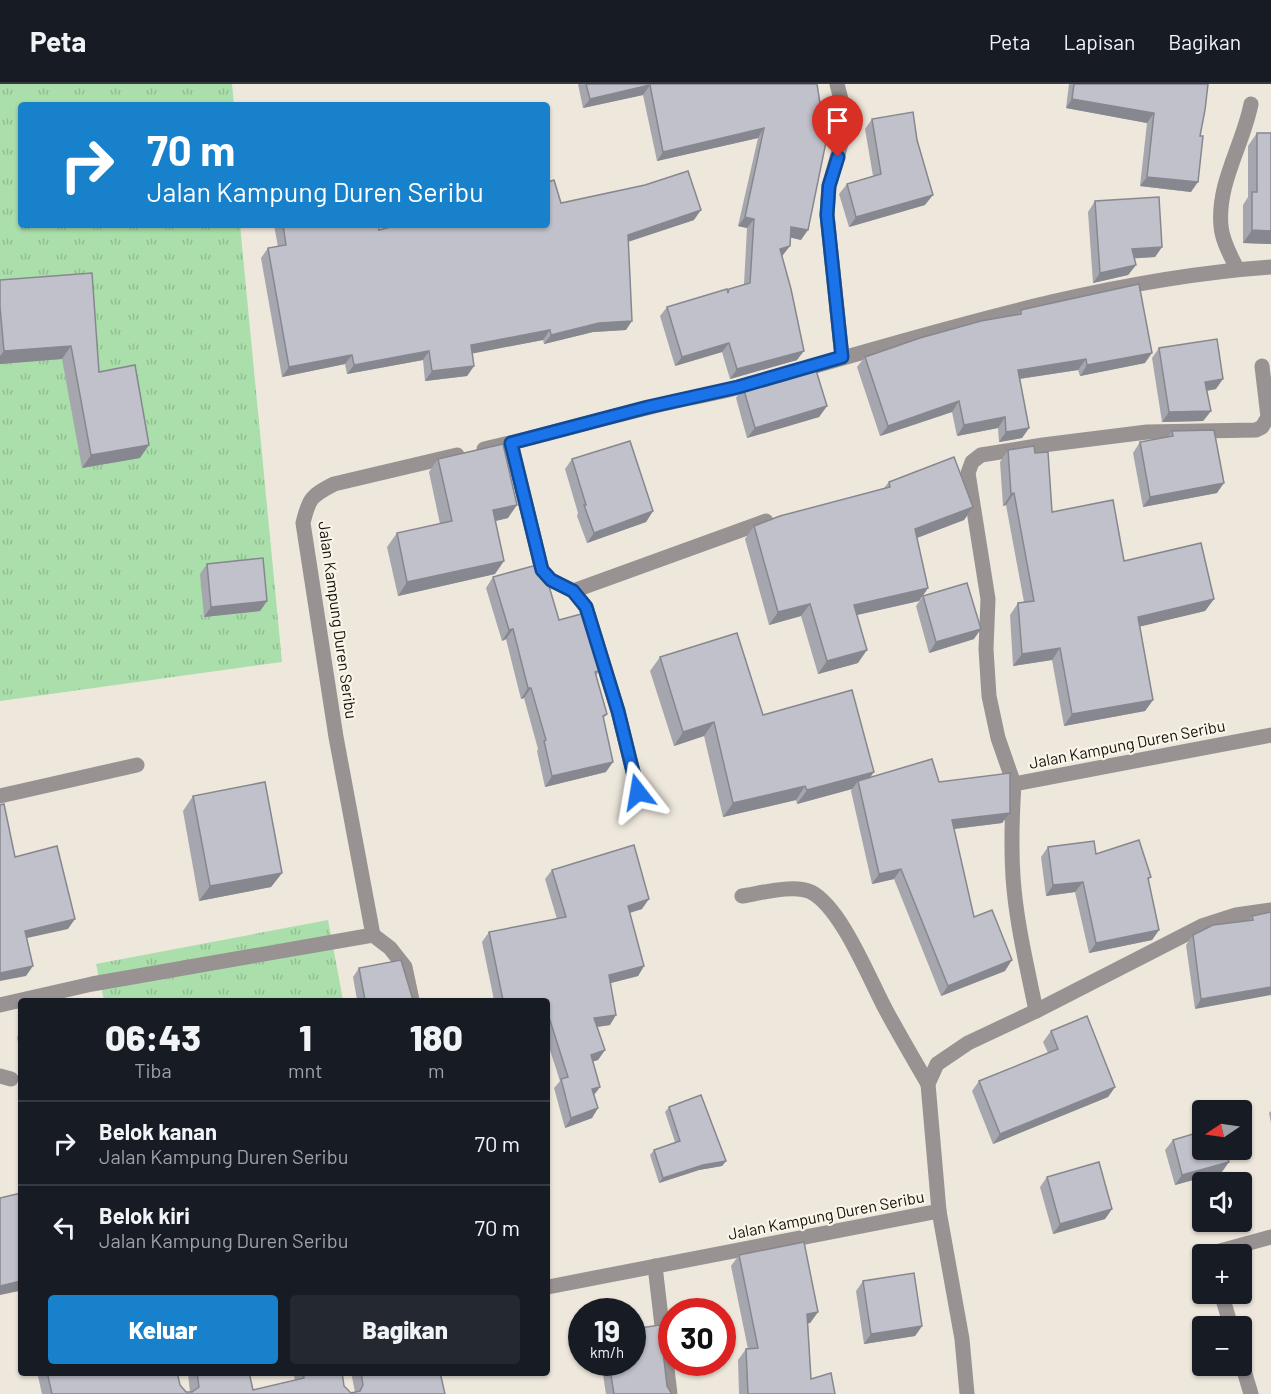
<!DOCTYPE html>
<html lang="id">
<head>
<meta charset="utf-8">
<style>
  body { margin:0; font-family:Barlow,sans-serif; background:#242831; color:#f1f3f6; height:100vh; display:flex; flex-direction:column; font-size:22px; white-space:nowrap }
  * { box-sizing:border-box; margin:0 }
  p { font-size:20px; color:#9ea1a6 }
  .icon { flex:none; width:33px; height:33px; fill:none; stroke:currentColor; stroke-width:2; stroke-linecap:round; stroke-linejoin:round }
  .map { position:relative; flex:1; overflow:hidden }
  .drawer { position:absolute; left:18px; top:914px; width:532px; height:378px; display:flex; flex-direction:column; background:#171b24; border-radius:6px; box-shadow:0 2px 4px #0004 }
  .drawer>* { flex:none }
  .guide { position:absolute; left:18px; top:18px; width:532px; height:126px; border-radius:6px; box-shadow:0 2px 4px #0004; background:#1881cc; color:#fff; overflow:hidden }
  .needle { width:39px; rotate:257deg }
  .controls { position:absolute; left:1192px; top:1016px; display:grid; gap:12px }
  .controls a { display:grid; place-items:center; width:60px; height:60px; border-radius:6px; background:#171b24; box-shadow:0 2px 4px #0004; font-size:30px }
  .speed { position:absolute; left:568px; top:1214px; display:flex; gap:12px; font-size:30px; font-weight:700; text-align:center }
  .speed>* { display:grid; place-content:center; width:78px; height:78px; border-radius:50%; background:#171b24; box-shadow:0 2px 4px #0004; line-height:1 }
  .speed small { font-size:15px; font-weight:400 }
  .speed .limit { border:9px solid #d22; background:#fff; color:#111 }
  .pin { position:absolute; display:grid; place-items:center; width:51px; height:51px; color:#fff; margin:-62px -26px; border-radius:50% 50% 50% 0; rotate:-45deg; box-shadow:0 0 6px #0007 }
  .pin .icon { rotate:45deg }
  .me { position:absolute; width:66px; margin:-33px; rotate:346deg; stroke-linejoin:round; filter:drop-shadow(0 0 4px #0008) }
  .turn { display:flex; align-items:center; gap:21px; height:126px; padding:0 30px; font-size:27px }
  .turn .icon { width:78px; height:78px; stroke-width:2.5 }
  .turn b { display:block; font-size:42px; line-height:51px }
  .eta { display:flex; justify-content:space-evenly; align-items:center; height:102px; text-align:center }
  .eta b { font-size:36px; font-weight:800; line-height:42px }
  .primary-button { display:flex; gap:12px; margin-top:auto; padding:12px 30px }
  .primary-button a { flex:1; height:69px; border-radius:6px; background:#1881cc; color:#fff; font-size:24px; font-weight:800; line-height:69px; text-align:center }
  .primary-button a+a { background:#242831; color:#f1f3f6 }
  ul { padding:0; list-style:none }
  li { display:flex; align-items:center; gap:18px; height:84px; padding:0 30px; border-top:2px solid #363941 }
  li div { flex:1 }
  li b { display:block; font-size:22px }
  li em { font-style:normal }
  header { display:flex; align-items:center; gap:36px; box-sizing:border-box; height:84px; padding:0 30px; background:#171b24; border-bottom:2px solid #363941 }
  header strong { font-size:28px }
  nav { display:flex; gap:33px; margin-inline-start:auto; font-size:21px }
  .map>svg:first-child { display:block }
  .grass { fill:url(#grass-tufts) }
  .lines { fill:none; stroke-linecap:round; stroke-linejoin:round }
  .minor { stroke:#989293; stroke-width:15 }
  .wall { fill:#a6a6af }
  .shaded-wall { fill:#87878f }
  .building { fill:#c1c1cc; stroke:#87878f; stroke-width:1.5 }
  .route-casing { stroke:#114b97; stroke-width:15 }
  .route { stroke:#1a73e8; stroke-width:10 }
  .labels { text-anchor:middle; stroke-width:4.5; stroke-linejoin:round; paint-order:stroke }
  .street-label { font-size:16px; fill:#12100c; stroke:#fbf4e9 }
</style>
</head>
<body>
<header>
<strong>Peta</strong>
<nav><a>Peta</a><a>Lapisan</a><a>Bagikan</a></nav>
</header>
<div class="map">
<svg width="1271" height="1310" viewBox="0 0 1271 1310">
  <defs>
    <pattern id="grass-tufts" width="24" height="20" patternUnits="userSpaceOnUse" patternTransform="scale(1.5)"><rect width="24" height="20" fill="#aadeaa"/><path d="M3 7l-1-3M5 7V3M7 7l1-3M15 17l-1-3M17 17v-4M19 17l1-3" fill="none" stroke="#91bd91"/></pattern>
  </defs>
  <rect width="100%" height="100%" fill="#ede7dc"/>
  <!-- grass -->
  <g class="grass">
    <polygon points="0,0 232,0 234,21 21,21 21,141 240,141 282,578 0,617"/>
    <polygon points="328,836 343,916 104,916 96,880"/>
  </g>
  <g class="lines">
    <!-- minor -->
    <g class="minor">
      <polyline points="837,0 843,23 842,56 829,102 827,131 842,273"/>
      <path d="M1237,185c-6,-13 -15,-28 -16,-43 -4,-43 22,-81 30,-122"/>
      <polyline points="511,359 542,486 551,496 573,507 586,523 618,627 638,708"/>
      <path d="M484,365c55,-12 108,-28 163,-41 31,-8 62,-13 93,-21 175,-48 349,-107 531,-120"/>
      <polyline points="573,507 766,437"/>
      <polyline points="1014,700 998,654 989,612 986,565 988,515 968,389 972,378 981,371 1043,361 1147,348 1256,346 1262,343 1268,333 1262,282"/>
      <polyline points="0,712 137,681"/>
      <path d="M742,812c19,-3 52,-12 69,-4 31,16 59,89 76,120 13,24 27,48 41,72"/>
      <path d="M412,916l-7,-33 -15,-19 -17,-13 -37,-198 -33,-214c6,-25 8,-27 31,-39l123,-29"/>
      <polyline points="0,921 92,900 373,851"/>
      <polyline points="1036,927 1202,842 1236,831 1271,826"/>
      <polyline points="0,992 11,995"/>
      <polyline points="939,1127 962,1255 967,1310"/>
      <polyline points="1209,1170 1271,1153"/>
      <polyline points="655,1182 670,1310"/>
      <path d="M548,1203l391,-76 -11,-127 9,-20 31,-21 68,-32c-9,-45 -20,-89 -23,-134 -2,-31 -1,-62 1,-93l257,-49"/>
      <polyline points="1221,1209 1231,1242"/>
      <polyline points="1242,1280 1251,1310"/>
    </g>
  </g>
  <!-- wall -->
  <g class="wall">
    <polygon points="578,0 817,0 801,156 790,153 783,171 782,172 797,276 730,295 722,268 675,282 660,232 667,223 728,207 729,205 744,200 747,144 738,142 758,54 657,77 643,11 583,24"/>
    <polygon points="1069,0 1208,0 1191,108 1140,102 1147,39 1066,24"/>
    <polygon points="872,35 917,56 925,121 849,143 839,110 847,100 873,92 865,45"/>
    <polygon points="1257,49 1271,160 1243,159 1243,121 1248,113 1248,62"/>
    <polygon points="1095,117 1162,163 1155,173 1134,174 1136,181 1128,191 1093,199 1088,128"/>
    <polygon points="561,119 694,136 628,158 626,246 593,248 544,260 543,256 472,269 474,282 467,292 425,297 423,276 347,290 345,280 282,293 261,174 268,164 278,163 274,141 378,141 379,146"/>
    <polygon points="0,196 99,288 140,374 82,384 62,275 0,280"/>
    <polygon points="1021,226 1145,279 1080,292 1078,286 1020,295 1029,344 1022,354 999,358 998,344 957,352 952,328 880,352 857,283 865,273 1018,230"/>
    <polygon points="1159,264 1216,305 1207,307 1211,327 1203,337 1162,338 1152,274"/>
    <polygon points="743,303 827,322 819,333 747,354 736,314"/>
    <polygon points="1172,347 1217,409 1143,423 1133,369 1140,358 1168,353"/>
    <polygon points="1008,366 1035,369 1052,428 1124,477 1214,515 1205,527 1140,542 1153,616 1145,627 1064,642 1052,576 1013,582 1010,531 1018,519 1024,518 1006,421 1003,422 1000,378"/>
    <polygon points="438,375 508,434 495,437 495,490 398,512 387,463 397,449 440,440 429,388"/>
    <polygon points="572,375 653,427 646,438 587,459 577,432 578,429 565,385"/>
    <polygon points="889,398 973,423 964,436 917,454 928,504 919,517 856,531 858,579 818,590 801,532 769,541 745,455 754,442 884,404"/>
    <polygon points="207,480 267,517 260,527 204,533 200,490"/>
    <polygon points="493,493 559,536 599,587 596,592 607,630 603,635 606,688 545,703 537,667 538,665 524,614 521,615 506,555 502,557 486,504"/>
    <polygon points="923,512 974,555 929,569 916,522"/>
    <polygon points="660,573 763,631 870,694 939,698 1010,729 1002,739 954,745 974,833 1005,887 941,912 894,795 872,800 851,707 852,705 797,720 796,716 723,733 704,652 674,662 650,587"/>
    <polygon points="193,712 282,789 271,803 199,817 183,727"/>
    <polygon points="1048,763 1096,770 1151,793 1148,797 1159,846 1152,856 1089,869 1075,808 1046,812 1041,773"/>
    <polygon points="552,786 642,825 630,829 644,882 638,892 611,899 610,941 597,943 605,966 598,976 593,977 600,1003 594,1011 598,1024 592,1034 565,1044 554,1004 560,997 548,960 548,916 494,916 482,858 489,848 557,835 545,795"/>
    <polygon points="1271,828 1195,925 1186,861 1193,851 1249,837 1252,832"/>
    <polygon points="359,884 413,916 357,916 353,893"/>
    <polygon points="1051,947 1115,1003 1108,1013 993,1060 972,1007 979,997 1048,969 1043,958"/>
    <polygon points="21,948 21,973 17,953"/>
    <polygon points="669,1023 726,1077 722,1082 699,1086 659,1099 650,1071 654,1066 675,1058 665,1028"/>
    <polygon points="1271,1027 1271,1039 1269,1029"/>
    <polygon points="1173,1056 1222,1088 1175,1101 1165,1066"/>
    <polygon points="1047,1093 1112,1125 1105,1135 1053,1150 1040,1103"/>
    <polygon points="21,1109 21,1217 19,1207"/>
    <polygon points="739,1171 818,1228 810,1239 808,1239 811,1295 835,1310 739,1310 738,1276 746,1265 748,1265 731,1182"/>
    <polygon points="863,1197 922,1242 915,1252 864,1260 856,1207"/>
    <polygon points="601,1278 633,1278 667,1302 672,1310 606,1310"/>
    <polygon points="37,1288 177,1288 180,1301 186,1308 190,1308 188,1290 189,1288 249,1288 253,1306 295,1296 293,1288 342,1288 344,1302 351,1309 355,1308 351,1288 440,1288 445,1310 42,1310"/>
  </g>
  <!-- shaded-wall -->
  <g class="shaded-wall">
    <polygon points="650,1 643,11 583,24 590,15"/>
    <polygon points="1072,15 1154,29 1147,39 1066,24"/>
    <polygon points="764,44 758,54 657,77 663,68"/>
    <polygon points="1147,93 1198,98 1191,108 1140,102"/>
    <polygon points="933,111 925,121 849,143 856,133"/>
    <polygon points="701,126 694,136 621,160 628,151"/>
    <polygon points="745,133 754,135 747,144 738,142"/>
    <polygon points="791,143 808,146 801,156 784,152"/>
    <polygon points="1252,146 1271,147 1271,160 1243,159"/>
    <polygon points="790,162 783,171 773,174 780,165"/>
    <polygon points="1162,163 1155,173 1125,175 1132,165"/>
    <polygon points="1136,181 1128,191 1093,199 1100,189"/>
    <polygon points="632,237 626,246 593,248 544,260 551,251 599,239"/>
    <polygon points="550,246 543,256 465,271 471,261"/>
    <polygon points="729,259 722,268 675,282 682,273"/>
    <polygon points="71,262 62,275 0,280 0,272 4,267"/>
    <polygon points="429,267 423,276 347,290 354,281"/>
    <polygon points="804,267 797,276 730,295 737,285"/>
    <polygon points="1152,269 1145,279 1080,292 1087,281"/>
    <polygon points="352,271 345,280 282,293 289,283"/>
    <polygon points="1086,275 1078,286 1011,296 1018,286"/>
    <polygon points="474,282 467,292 425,297 432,287"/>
    <polygon points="1223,295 1216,305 1198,308 1205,298"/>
    <polygon points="959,317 952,328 880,352 888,342"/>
    <polygon points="827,322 819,333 747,354 755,344"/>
    <polygon points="1211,327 1203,337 1162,338 1169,328"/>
    <polygon points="1005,333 998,344 957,352 964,341"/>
    <polygon points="1029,344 1022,354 999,358 1006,348"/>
    <polygon points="149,361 140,374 82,384 91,371"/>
    <polygon points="1224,399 1217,409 1143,423 1150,413"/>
    <polygon points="1014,409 1006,421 1003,422 1011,410"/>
    <polygon points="517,421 508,434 483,440 493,426"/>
    <polygon points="973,423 964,436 906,458 915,445"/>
    <polygon points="653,427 646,438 587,459 594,449"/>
    <polygon points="504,477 495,490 398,512 407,498"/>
    <polygon points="928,504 919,517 844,534 854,521"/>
    <polygon points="1214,515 1205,527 1130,545 1138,533"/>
    <polygon points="267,517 260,527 204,533 211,523"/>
    <polygon points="810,520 801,532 769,541 778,528"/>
    <polygon points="513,545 506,555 502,557 509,546"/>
    <polygon points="981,545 974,555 929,569 936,558"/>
    <polygon points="1060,564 1052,576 1013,582 1022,570"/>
    <polygon points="867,566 858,579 818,590 827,577"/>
    <polygon points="528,604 531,604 524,614 521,615"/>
    <polygon points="1153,616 1145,627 1064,642 1072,630"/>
    <polygon points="714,638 704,652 674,662 683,648"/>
    <polygon points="613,678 606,688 545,703 552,692"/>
    <polygon points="874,688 864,702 858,697 852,705 797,720 807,706"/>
    <polygon points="805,702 796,716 723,733 733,719"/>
    <polygon points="1010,729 1002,739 945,746 952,736"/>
    <polygon points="901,785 894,795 872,800 879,790"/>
    <polygon points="282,789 271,803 199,817 210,802"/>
    <polygon points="1083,798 1075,808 1046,812 1053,801"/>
    <polygon points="649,815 642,825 621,831 628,822"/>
    <polygon points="75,835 68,845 18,856 25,847"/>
    <polygon points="1159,846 1152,856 1089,869 1096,859"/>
    <polygon points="1012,876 1005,887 941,912 948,902"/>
    <polygon points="33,882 26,892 0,897 0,889"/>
    <polygon points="644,882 638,892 603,901 609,891"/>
    <polygon points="1271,903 1271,911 1195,925 1201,915"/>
    <polygon points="616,931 610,941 588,944 594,934"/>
    <polygon points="605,966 598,976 585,980 591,971"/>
    <polygon points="600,1003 593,1012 592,1005"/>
    <polygon points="1115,1003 1108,1013 993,1060 1000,1050"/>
    <polygon points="598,1024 592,1034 565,1044 571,1034"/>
    <polygon points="726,1077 722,1082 699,1086 659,1099 663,1094 703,1081"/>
    <polygon points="1229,1078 1222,1088 1175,1101 1182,1091"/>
    <polygon points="1112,1125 1105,1135 1053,1150 1060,1140"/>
    <polygon points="21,1197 21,1203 19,1207 0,1211 0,1202"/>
    <polygon points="818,1228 810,1239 799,1241 807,1230"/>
    <polygon points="922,1242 915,1252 864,1260 871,1250"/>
  </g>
  <!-- building -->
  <g class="building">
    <polygon points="586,0 817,0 826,58 808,146 791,143 790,162 780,165 791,205 804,267 737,285 729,259 682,273 667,223 727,205 728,209 729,205 750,199 754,135 745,133 764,44 663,68 650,1 590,15"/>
    <polygon points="1074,0 1208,0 1205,26 1200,52 1203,52 1198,98 1147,93 1154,29 1072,15"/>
    <polygon points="913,28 917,56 933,111 856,133 847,100 881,90 872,35"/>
    <polygon points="1257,49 1271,49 1271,147 1252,146 1252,108 1257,108"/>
    <polygon points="688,87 701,126 628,151 632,237 599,239 551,251 550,246 471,261 474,282 432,287 429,267 354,281 352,271 289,283 268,164 286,161 283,141 378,141 379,146 398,141 548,141 548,98 554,96 561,119 645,101"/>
    <polygon points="1159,113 1162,163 1132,165 1136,181 1100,189 1095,117"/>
    <polygon points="92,189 99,288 135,281 149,361 91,371 71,262 4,267 0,223 0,196"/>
    <polygon points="1139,200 1152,269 1087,281 1086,275 1018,286 1029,344 1006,348 1005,333 964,341 959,317 888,342 865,273 920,254 981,237 1021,230 1021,226 1025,225"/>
    <polygon points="1217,255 1223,295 1205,298 1211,327 1169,328 1159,264"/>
    <polygon points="815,283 827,322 755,344 743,303"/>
    <polygon points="1214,346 1224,399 1150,413 1140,358 1173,352 1172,347"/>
    <polygon points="630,357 653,427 594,449 584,421 586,421 572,375"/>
    <polygon points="503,360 517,421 493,426 504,477 407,498 397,449 452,437 438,375"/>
    <polygon points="1034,362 1035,369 1048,368 1052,428 1113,416 1124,477 1201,459 1214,515 1138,533 1153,616 1072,630 1060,564 1022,570 1018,519 1034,517 1014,409 1011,410 1008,366"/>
    <polygon points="954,373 973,423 915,445 928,504 854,521 867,566 827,577 810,520 778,528 754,442 780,432 890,403 889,398"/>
    <polygon points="263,474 267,517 211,523 207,480"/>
    <polygon points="540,480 544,485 559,536 585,529 599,587 595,588 607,630 603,632 613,678 552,692 544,657 546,656 531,604 528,604 513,545 509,546 493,493"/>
    <polygon points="967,499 981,545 936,558 923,512"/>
    <polygon points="737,549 763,631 852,606 874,688 807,706 805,702 733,719 714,638 683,648 660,573"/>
    <polygon points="932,675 939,698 1010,689 1010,729 952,736 974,833 992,826 1012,876 948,902 901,785 879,790 858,697"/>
    <polygon points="265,698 282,789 210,802 193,712"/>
    <polygon points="4,720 15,773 57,762 75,835 25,847 33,882 0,889 0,721"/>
    <polygon points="1139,756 1151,793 1148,794 1159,846 1096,859 1083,798 1053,801 1048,763 1094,757 1096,770"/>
    <polygon points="634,761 649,815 628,822 644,882 609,891 616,931 594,934 605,966 591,971 600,1003 592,1005 598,1024 571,1034 561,995 568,993 548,930 548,916 503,916 489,848 566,833 552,786"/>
    <polygon points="1271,828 1271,903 1201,915 1193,851 1213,841 1253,836 1252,832"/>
    <polygon points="401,876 413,916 365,916 359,884"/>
    <polygon points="1087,932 1115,1003 1000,1050 979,997 1058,965 1051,947"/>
    <polygon points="701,1011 726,1077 703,1081 663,1094 654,1066 680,1057 669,1023"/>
    <polygon points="1203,1047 1203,1065 1225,1065 1229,1078 1182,1091 1173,1056"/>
    <polygon points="1099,1078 1112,1125 1060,1140 1047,1093"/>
    <polygon points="21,1109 21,1197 0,1202 0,1114"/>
    <polygon points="804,1158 818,1228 807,1230 811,1295 831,1289 835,1310 748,1310 746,1265 758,1264 739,1171"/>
    <polygon points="914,1189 922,1242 871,1250 863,1197"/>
    <polygon points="660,1241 667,1302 672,1310 614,1310 609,1278 633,1278 633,1245"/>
    <polygon points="47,1288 177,1288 180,1301 186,1308 192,1308 199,1303 197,1288 249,1288 253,1306 304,1294 303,1288 342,1288 344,1302 351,1309 360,1307 363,1301 361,1288 440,1288 445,1310 52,1310"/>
  </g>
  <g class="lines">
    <!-- route casing -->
    <g class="route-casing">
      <polyline id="route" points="638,708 618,627 586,523 573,507 551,496 542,486 511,359 648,323 738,303 842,273 827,131 829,102 838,73"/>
    </g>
    <!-- route -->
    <use href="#route" class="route"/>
  </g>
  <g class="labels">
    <!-- street labels -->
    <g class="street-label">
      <text transform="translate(338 536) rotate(82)" y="6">Jalan Kampung Duren Seribu</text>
      <text transform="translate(1127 660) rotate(-11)" y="6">Jalan Kampung Duren Seribu</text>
      <text transform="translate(826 1131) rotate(-11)" y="6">Jalan Kampung Duren Seribu</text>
    </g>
  </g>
</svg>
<div class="controls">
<a><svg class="needle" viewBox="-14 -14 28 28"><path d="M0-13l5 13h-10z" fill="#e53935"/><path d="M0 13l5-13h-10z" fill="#9ea1a6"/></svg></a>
<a><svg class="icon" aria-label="sound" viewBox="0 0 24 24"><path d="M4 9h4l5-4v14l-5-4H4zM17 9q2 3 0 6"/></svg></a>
<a>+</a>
<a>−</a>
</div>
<div class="speed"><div>19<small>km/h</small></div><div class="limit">30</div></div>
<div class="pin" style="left:838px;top:73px;background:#d93025"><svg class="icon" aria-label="arrive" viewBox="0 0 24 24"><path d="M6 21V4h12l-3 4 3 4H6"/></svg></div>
<svg class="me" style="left:638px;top:708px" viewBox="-20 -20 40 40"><path d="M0-17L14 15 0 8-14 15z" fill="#1a73e8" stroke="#fff" stroke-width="4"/></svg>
<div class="guide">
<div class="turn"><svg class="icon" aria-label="right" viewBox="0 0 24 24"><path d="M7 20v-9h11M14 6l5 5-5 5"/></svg><div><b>70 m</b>Jalan Kampung Duren Seribu</div></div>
</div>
<section class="drawer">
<div class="eta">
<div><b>06:43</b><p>Tiba</p></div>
<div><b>1</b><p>mnt</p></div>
<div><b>180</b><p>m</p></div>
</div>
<ul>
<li><svg class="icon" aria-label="right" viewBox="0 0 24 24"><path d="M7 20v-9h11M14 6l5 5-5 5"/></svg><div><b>Belok kanan</b><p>Jalan Kampung Duren Seribu</p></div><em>70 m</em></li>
<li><svg class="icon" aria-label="left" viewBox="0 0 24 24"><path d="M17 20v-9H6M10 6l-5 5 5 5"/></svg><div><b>Belok kiri</b><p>Jalan Kampung Duren Seribu</p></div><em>70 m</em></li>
</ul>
<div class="primary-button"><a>Keluar</a><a>Bagikan</a></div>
</section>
</div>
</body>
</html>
